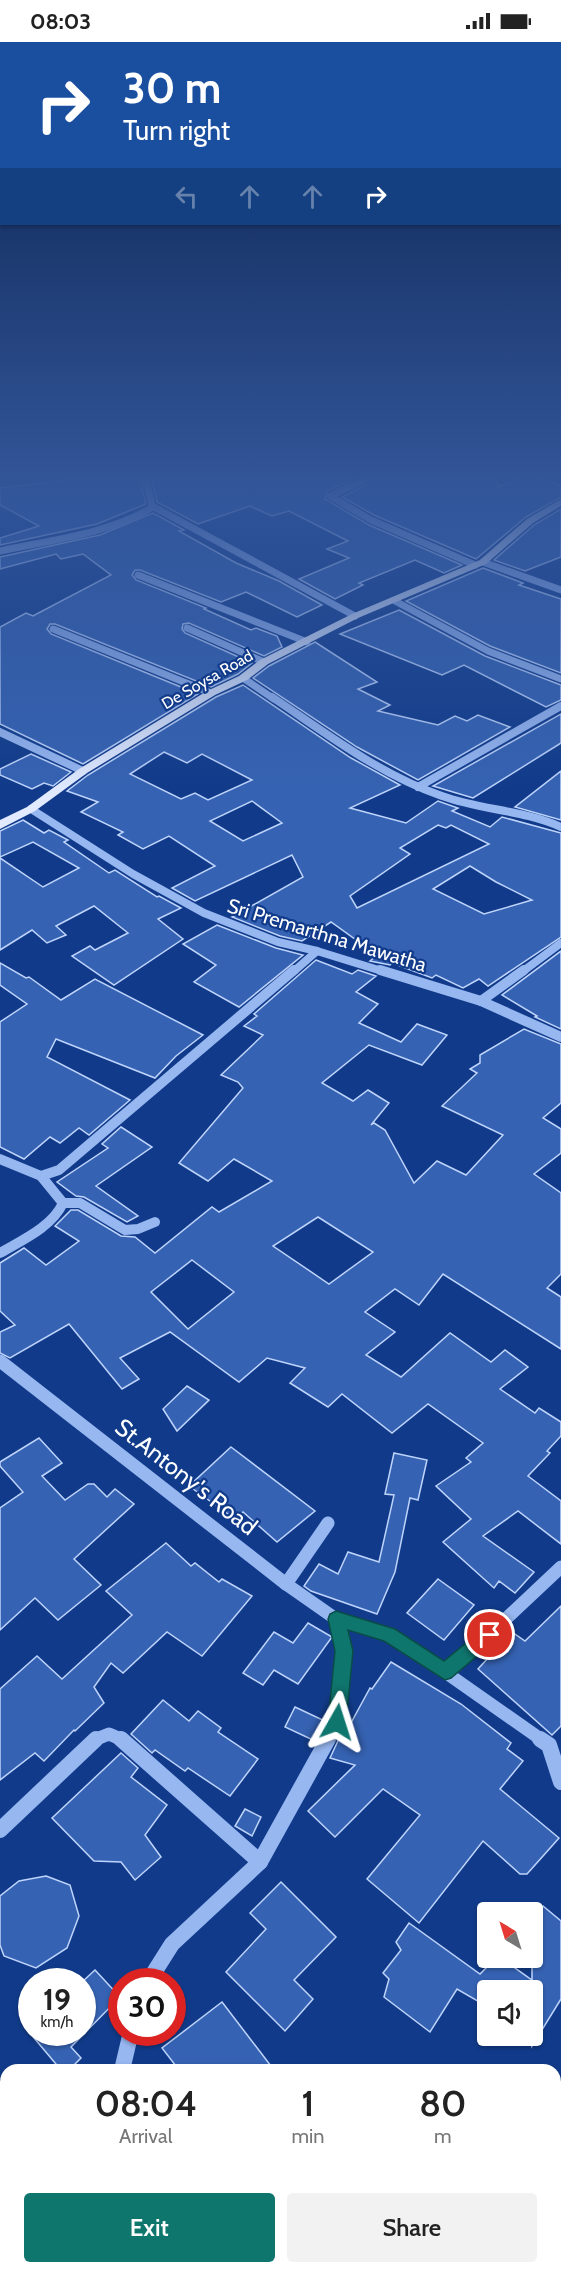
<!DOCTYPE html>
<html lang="en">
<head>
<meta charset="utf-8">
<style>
  body { margin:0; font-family:Cabin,sans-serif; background:#f2f2f2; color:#222; height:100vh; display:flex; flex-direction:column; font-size:22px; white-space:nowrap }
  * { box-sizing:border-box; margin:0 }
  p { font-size:20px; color:#767676 }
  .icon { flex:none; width:33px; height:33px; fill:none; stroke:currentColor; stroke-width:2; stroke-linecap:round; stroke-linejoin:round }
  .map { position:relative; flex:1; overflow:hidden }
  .panel { position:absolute; left:0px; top:2022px; width:561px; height:210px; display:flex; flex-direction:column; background:#fff; border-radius:18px 18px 0 0; box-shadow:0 2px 4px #0004 }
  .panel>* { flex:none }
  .top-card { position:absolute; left:0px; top:0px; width:561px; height:183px; box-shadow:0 2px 4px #0004; background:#1a4fa0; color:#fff; overflow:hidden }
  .needle { width:39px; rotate:322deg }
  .buttons { position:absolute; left:477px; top:1860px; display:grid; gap:12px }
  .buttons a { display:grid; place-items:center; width:66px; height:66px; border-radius:6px; background:#fff; box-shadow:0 2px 4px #0004; font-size:30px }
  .speed { position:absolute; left:18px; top:1926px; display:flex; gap:12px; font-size:30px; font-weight:700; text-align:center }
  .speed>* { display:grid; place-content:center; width:78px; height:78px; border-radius:50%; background:#fff; box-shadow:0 2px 4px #0004; line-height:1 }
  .speed small { font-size:15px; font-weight:400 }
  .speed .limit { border:9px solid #d22; background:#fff; color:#111 }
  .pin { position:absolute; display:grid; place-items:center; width:51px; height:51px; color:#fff; margin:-26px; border:3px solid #fff; border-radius:50%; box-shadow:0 2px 6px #0007 }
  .me { position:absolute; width:66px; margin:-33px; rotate:6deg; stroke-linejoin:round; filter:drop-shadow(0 0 4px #0008) }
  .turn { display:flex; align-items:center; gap:21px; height:126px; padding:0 24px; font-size:27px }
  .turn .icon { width:78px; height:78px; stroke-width:2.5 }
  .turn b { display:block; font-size:42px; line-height:51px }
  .lanes { display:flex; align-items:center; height:57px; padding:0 24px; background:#0003; justify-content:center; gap:30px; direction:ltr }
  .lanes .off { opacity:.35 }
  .eta { display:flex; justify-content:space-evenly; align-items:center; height:102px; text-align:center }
  .eta b { font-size:36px; font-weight:600; line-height:42px }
  .action { display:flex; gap:12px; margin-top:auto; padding:12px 24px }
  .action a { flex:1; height:69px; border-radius:6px; background:#0f766e; color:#fff; font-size:24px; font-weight:600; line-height:69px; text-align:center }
  .action a+a { background:#f2f2f2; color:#222 }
  .status { display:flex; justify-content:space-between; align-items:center; height:42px; padding:0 30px; background:#fff; direction:ltr }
  .status svg { height:16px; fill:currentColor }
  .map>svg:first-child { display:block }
  .building { fill:#3562b2; stroke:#bed4fc; stroke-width:1.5; fill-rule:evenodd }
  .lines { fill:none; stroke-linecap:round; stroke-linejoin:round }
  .minor-far4 { stroke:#97b7f1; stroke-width:7 }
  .minor-far3 { stroke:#97b7f1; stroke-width:8 }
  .minor-far2 { stroke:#97b7f1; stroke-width:10 }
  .minor-far1 { stroke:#97b7f1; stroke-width:13 }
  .minor { stroke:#97b7f1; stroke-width:16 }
  .major { fill:#e1eaff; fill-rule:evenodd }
  .route { fill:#0f766e; stroke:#0a4d48; stroke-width:1.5 }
  .labels { text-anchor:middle; stroke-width:4.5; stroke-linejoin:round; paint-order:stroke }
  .far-street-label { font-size:16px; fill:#fff; stroke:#113b8a }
  .street-label { font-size:20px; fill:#fff; stroke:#113b8a }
  .near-street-label { font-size:24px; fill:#fff; stroke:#113b8a }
</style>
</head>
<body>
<div class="status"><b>08:03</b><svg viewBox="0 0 49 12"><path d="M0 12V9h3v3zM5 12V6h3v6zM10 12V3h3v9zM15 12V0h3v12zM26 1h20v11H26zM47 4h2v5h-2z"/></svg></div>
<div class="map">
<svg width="561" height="2232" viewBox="0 0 561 2232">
  <rect width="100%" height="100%" fill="#113b8a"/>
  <!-- building -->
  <g class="building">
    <polygon points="74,437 140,437 146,462 97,482 0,503 0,496 39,484 0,463 0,446"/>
    <polygon points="152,437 352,437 327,449 325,457 369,483 462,523 444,531 415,518 359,541 363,543 335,557 299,537 349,516 327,507 348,499 289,469 272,474 250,464 198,482 157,460"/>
    <polygon points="372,437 496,437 498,445 518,437 527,440 540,437 561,444 561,455 526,475 476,517 374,473 342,455 368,442"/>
    <polygon points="561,467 561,515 525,529 494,518 534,483"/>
    <polygon points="153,471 184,488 179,489 236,521 279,539 322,563 297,575 246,550 221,560 140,528 135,528 132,533 136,538 206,566 204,567 251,588 256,586 277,594 282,605 264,614 189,581 183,582 182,587 185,591 252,621 238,632 211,645 55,582 50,582 47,587 51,592 198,652 83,722 0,682 0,585 26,571 33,574 111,533 83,512 61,517 56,512 0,527 0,515 100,493"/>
    <polygon points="483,526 523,541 519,543 561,557 561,631 490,604 406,559"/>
    <polygon points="399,568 485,614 561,643 561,658 546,665 464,623 442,633 340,592"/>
    <polygon points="315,600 377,640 358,647 390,663 378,669 438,683 455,674 467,679 478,673 510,685 418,738 357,705 253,636 269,624"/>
    <path d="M243,643l108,73 49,27 -50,23 56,15 32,-22 20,7 -6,3 38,16 12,-10 59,16v104l-73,49 -9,-7 -16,9 -27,-13 -4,3 -40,-15 -2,2 -20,-4 7,-6 -46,-33 -29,19 -22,-5 -48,-19 71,-40 -11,-22 -97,46 -23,-13 43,-22 -46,-30 -26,13 -25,-14 5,-3 -42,-20 17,-10 -31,-11 21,-16 128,-78zM164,710l23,11 15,-9 50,26 -44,20 -13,-7 -14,6 -51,-25zM252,759l30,22 -39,18 -33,-20zM438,783l8,3 5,-3 38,19 -132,64 -7,-12 60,-42 -10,-6zM470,824l26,16 36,18 -48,14 -51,-25z"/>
    <polygon points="561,672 561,701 473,756 433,744"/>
    <polygon points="31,712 71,730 53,744 44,741 32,747 0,733 0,727"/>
    <polygon points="561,729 561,778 515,765"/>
    <polygon points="23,778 44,791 49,788 68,798 64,800 109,831 115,828 157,855 159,854 181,866 158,877 183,897 114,943 72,914 90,904 95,908 128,891 94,864 56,884 66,893 47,901 32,888 0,908 0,816 43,845 79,826 33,800 0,815 0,789"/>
    <polygon points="217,883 276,906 303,913 239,965 194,940 216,923 183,902"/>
    <polygon points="561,909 561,987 535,975 537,974 502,953"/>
    <path d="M316,918l36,14 6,-4 18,6 -20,16 22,12 -19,19 42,19 16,-18 30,11 -25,30 -53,-20 -47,38 31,18 15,-11 21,13 -18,22 3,-2 11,7 29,53 23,-22 29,14 37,-40 -61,-29 35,-33 -7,-4 10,-6v-8l44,-26 37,15v59l-18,15 18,11v24l-27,21 27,19v81l-14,14 14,9v52l-118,-75 -24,31 -24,-16 -30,23 30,20 -29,23 35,22 49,-44 41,29 14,-12 23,17 -28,22 35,24 4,-5 22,14v14l-14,15 3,2 -22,23 33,25v43l-43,-33 -35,25 51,36 -19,21 -16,-12 -5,7 -51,-46 28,-23 -35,-33 35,-24 -5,-4 17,-15 -55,-39 -36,29 -50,-39 -14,13 -38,-24 15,-15 -38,-10 -28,24 -69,-50 -50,26 19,21 -17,10 -53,-65 -59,34 -10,-5v-21l15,-7 -15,-14v-48l24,-15 22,17 33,-24 -24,-15 16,-16h7l43,26 14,1 20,16 57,-46 7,5 53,-31 -38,-22 -26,22 -29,-18 64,-75 -5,-6 -17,-7 42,-40 -19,-9 13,-10 -3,-2zM318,1175l55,35 -44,32 -56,-38zM192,1218l42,32 -46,37 -37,-37z"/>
    <polygon points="0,921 26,936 29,935 61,958 95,937 203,993 176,1014 155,1036 56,997 47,1015 130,1058 89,1093 79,1086 60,1101 50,1095 24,1117 0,1105 0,980 27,962 0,943"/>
    <polygon points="121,1085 152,1105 96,1144 138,1174 127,1180 84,1155 76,1154 57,1140 108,1106 102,1102"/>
    <polygon points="187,1344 209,1358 177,1389 163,1367"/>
    <polygon points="39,1396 62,1421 42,1434 65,1458 88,1442 94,1442 107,1455 115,1447 134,1462 74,1517 101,1543 58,1578 35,1556 0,1588 0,1466 23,1450 0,1424 0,1420"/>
    <polygon points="231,1405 315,1469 277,1500 243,1470 235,1477 189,1444"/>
    <polygon points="394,1411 427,1418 418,1458 410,1456 395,1530 377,1572 311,1549 304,1544 319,1522 338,1532 348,1510 379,1520 394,1453 385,1452"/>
    <polygon points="166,1501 191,1524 195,1521 219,1540 222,1537 252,1554 202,1614 167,1590 123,1631 111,1621 94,1645 104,1661 75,1689 74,1688 44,1719 35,1711 0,1738 0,1647 37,1614 62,1637 132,1573 106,1549"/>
    <polygon points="438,1537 474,1563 444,1598 407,1571"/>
    <polygon points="561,1564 561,1684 552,1693 478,1627 512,1590 525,1599"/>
    <polygon points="308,1581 332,1595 298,1642 274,1628 263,1643 243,1631 274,1590 293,1601"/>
    <polygon points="391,1620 461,1662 511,1701 507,1707 523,1719 500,1747 559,1796 527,1832 520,1832 483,1799 419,1881 367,1837 420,1773 383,1747 335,1795 308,1769 355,1723 330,1716 343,1688 346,1690 370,1646 372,1647"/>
    <polygon points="163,1658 189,1679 198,1669 221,1686 218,1690 258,1717 230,1754 188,1726 185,1729 155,1708 152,1711 131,1692"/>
    <polygon points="295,1665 327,1680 315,1699 285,1685"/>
    <polygon points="121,1711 138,1726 131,1735 167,1763 145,1793 161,1815 135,1838 121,1820 94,1819 52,1776"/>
    <polygon points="245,1767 261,1775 252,1794 235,1784"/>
    <polygon points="46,1834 70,1843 79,1874 67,1906 36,1926 4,1914 0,1903 0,1854 19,1839"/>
    <polygon points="281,1840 336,1895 294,1938 313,1957 285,1989 226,1930 266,1887 250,1871"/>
    <polygon points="543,1864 561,1879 561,1957 532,2004 532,1948 488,1948 488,1965 457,1947 430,1990 384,1955 389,1937 383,1931 401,1908 396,1900 409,1881 480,1932 496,1916 501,1916 532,1938 532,1878"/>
    <polygon points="95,1928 120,1955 71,2005 81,2016 69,2028 61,2028 29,1990 82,1990 82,1940"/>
    <polygon points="222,1960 274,2028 179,2028 162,2006"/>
  </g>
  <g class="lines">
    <!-- minor-far4 -->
    <g class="minor-far4">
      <polyline points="146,437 152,464 355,574"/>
      <polyline points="366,437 330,454 371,478 475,523"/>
      <path d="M0,509c51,-11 108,-17 153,-44"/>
      <polyline points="483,520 561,548"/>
      <polyline points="138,533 307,600"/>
      <polyline points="395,559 488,609 561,637"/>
      <polyline points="187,586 264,620"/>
      <polyline points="53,587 211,651"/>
      <polyline points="243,636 274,657"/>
    </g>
    <!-- minor-far3 -->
    <g class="minor-far3">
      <path d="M272,655c54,36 108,78 170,99 39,14 81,14 119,31"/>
      <polyline points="0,690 83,729"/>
      <polyline points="418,745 561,664"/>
      <polyline points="31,767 133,832 204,871 278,900 317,909 385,930"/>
      <polyline points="293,930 317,909"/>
      <polyline points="522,930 561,901"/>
    </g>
    <!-- minor-far2 -->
    <g class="minor-far2">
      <polyline points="380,928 481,959 561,995"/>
      <polyline points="481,959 524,928"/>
      <polyline points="0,1117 41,1134 63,1161"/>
      <polyline points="41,1134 59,1128 294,928"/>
      <polyline points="63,1161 80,1161 125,1188 138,1187 155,1180"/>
      <path d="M0,1211c22,-13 52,-26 63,-50"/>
    </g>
    <!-- minor-far1 -->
    <g class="minor-far1">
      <polyline points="0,1319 286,1542 328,1481"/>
      <polyline points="286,1542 336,1577 344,1609 337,1680 327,1698"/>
      <polyline points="336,1577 389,1592 445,1630 475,1606 561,1525"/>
      <polyline points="445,1630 542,1698"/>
      <polyline points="94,1698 109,1692 123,1698"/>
    </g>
    <!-- minor -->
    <g class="minor">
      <polyline points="121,1697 260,1820"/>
      <polyline points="540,1697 549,1703 561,1740"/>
      <polyline points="0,1788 96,1697"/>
      <polyline points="148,1940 172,1902 260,1820 328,1697"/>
      <polyline points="122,2028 131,1990"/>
      <polyline points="84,2232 85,2226"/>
    </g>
    <!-- major -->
    <polygon class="major" points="561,457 561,464 533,481 486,522 358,576 268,622 247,638 215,653 87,731 35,769 0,787 0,778 27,765 79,727 207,649 239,634 260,618 352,572 480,518 527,477"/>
  </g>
  <!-- sky -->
  <linearGradient id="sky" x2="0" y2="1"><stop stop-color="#09204c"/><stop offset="0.58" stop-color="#325598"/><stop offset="1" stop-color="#325598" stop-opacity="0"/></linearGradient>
  <rect width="561" height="750" fill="url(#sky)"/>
  <!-- route -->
  <polygon class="route" points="336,1569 395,1587 444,1619 483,1587 490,1585 496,1587 499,1593 496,1598 451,1636 445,1638 384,1599 348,1588 353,1609 346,1680 344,1686 337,1689 330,1686 328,1680 335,1609 328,1577 330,1572"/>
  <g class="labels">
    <!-- far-street labels -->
    <g class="far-street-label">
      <text transform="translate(207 637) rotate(-30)" y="6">De Soysa Road</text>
    </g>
    <!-- street labels -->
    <g class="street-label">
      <text transform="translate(327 893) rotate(17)" y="7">Sri Premarthna Mawatha</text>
    </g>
    <!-- near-street labels -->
    <g class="near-street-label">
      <text transform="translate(186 1435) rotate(38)" y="8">St.Antony's Road</text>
    </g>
  </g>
</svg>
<div class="buttons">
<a><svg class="needle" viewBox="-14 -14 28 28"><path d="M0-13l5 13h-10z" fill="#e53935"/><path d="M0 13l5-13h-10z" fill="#767676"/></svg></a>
<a><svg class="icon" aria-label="sound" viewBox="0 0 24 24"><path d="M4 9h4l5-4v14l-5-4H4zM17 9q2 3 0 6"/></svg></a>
</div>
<div class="speed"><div>19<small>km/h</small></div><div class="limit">30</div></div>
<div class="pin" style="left:490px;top:1593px;background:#d93025"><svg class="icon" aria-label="arrive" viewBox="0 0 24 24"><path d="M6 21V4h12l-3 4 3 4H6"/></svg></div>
<svg class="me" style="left:337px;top:1680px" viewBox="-20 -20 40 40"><path d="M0-17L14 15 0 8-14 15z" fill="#0f766e" stroke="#fff" stroke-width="4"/></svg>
<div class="top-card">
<div class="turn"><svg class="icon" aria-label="right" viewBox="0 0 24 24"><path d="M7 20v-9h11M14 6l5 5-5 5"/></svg><div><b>30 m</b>Turn right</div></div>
<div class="lanes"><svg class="icon off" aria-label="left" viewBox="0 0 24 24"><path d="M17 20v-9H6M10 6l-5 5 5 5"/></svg><svg class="icon off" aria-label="ahead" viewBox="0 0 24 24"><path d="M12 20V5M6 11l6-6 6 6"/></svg><svg class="icon off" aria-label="ahead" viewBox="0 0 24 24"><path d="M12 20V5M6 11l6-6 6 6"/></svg><svg class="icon" aria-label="right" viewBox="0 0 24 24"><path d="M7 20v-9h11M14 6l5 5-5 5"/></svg></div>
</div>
<section class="panel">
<div class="eta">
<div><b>08:04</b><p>Arrival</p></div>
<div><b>1</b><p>min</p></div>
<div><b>80</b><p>m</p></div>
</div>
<div class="action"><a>Exit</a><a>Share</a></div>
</section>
</div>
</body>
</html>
